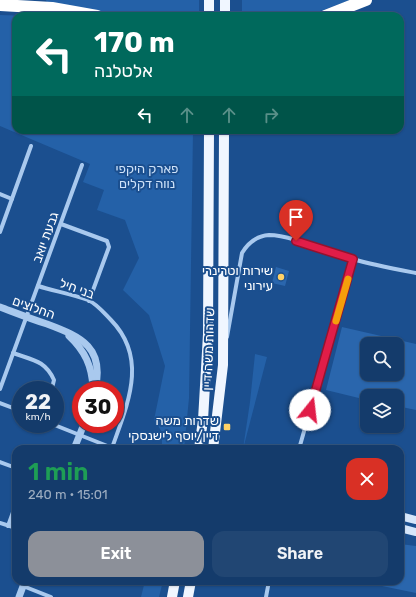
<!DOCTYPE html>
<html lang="en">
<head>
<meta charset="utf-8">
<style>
  body { margin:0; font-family:Rubik,"Noto Sans Hebrew",sans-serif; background:#214673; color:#f1f3f6; height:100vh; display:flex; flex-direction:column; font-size:15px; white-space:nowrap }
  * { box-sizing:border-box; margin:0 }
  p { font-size:13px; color:#9dadc1 }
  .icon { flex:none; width:22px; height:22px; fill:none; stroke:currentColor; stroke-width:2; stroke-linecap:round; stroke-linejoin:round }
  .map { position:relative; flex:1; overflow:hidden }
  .panel { position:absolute; left:12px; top:445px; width:392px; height:140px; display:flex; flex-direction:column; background:#143b6b; border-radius:12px; box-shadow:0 1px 3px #0004,0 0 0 1px #33557e }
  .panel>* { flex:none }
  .guide { position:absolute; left:12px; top:12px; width:392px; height:122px; border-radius:12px; box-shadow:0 1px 3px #0004,0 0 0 1px #33557e; background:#00695c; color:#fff; overflow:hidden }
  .controls { position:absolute; left:360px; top:337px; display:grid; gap:8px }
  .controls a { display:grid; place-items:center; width:44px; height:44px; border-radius:8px; background:#143b6b; box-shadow:0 1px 3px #0004,0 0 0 1px #33557e; font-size:20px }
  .speed { position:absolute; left:12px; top:381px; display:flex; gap:8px; font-size:20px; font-weight:700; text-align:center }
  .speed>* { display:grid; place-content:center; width:52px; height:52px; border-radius:50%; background:#143b6b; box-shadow:0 1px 3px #0004,0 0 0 1px #33557e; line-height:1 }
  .speed small { font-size:10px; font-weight:400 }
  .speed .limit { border:6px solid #d22; background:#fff; color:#111 }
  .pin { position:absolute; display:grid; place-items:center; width:34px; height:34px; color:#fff; margin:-41px -17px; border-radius:50% 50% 50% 0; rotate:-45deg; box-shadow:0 0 4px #0007 }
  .pin .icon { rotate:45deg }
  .me { position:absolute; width:44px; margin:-22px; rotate:16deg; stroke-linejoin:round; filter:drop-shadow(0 0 3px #0008) }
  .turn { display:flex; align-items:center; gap:14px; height:84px; padding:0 16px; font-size:18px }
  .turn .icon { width:52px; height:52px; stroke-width:2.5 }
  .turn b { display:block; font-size:28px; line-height:34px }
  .lanes { display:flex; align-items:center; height:38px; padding:0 16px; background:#0003; justify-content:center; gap:20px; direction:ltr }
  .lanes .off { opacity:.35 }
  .round { display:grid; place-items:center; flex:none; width:42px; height:42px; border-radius:12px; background:#214673 }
  .summary { display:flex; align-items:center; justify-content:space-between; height:68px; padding:0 16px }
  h1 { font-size:24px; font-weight:600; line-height:30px; color:#1e9e55 }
  .action { display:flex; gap:8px; margin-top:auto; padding:8px 16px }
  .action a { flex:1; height:46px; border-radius:12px; background:#8c9099; color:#fff; font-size:16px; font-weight:600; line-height:46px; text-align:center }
  .action a+a { background:#214673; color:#f1f3f6 }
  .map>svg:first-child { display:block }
  .green { fill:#2461a8 }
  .building { fill:#2a66ad; fill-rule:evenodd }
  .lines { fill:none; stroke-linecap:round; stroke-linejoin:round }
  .minor { stroke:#a9c9ee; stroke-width:4 }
  .tertiary { stroke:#a9c9ee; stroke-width:7 }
  .secondary { stroke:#d6e6fa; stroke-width:8 }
  .primary { stroke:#f0f6ff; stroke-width:10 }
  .motorway { stroke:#fff; stroke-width:12 }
  .route-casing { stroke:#92132f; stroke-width:10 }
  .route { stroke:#e11d48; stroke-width:7 }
  .slow { stroke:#f59e0b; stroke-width:7 }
  .poi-dot { fill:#ffd166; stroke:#1b4f8f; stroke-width:1.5 }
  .labels { text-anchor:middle; stroke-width:4; stroke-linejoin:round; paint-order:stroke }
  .park-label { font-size:13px; fill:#cfe3fa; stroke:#1b4f8f }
  .street-label { font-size:13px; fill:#fff; stroke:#1b4f8f }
  .poi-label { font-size:13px; fill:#fff; stroke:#1b4f8f; text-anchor:end }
</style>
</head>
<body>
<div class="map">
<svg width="416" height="597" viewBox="0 0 416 597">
  <rect width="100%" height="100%" fill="#1b4f8f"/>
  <!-- green -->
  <g class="green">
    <polygon points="46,0 199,0 199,16 115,16 47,3"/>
    <polygon points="242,0 350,0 307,16 242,16"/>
    <polygon points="0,15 31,16 16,16 16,130 193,130 189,398 184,449 162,449 162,432 154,420 165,366 149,315 123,290 139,258 125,220 97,210 104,190 83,182 90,164 0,126"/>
    <polygon points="255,354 267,357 243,449 250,402"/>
    <polygon points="145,581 163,581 159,597 141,597"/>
  </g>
  <!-- building -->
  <g class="building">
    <polygon points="276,267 289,271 285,286 272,283"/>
    <path d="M342,327l74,17v66l-19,-4v-10h-30v4l-41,-10zM367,344h30v30h-30z"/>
    <polygon points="400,544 416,546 416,593 382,586 383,581 400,581"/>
  </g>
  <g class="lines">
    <!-- minor -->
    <g class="minor">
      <polyline points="0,194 12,199"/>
      <polyline points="61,224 107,241 109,247 89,301"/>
      <polyline points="0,232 31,146"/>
      <path d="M38,286c16,5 34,8 50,14 9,4 16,13 23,20 38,39 16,85 1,128"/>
      <path d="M227,337l15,-84c6,-10 15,-17 27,-18 22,0 62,18 84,24 20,6 42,10 63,14"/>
      <path d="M13,353c19,7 32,7 41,27l-2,8"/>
      <polyline points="0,389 82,165"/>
      <polyline points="0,403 21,411"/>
      <polyline points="52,424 115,449"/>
      <polyline points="299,449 353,259"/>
      <polyline points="0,462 16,468"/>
      <polyline points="0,523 16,528"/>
      <polyline points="8,526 16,504"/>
      <polyline points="23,586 51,597"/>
      <polyline points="266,597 269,581"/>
    </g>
    <!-- tertiary -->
    <g class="tertiary">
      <path d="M0,307c16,6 31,12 47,17 35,13 58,24 48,66"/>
      <path d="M69,336c16,15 23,30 24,52"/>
      <polyline points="74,449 84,424"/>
      <polyline points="19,597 25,581"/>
    </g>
    <!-- secondary -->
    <g class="secondary">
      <polyline points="400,516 416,520"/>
      <polyline points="400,528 416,532"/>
    </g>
    <!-- primary -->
    <g class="primary">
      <polyline points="209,0 209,16"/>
      <polyline points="225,0 225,16"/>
      <polyline points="199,449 203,420 208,334 209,130"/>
      <polyline points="213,449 223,365 224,130"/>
      <polyline points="172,597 175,581"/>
      <polyline points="188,597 191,581"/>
    </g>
    <!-- motorway -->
    <g class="motorway">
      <polyline points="0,5 52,8 97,16"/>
      <polyline points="325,16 366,0"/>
    </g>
  </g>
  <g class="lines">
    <!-- route casing -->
    <g class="route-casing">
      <polyline id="route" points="296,241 353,259 310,410"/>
    </g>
    <!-- route -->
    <use href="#route" class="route"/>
    <!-- slow -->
    <polyline class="slow" points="336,321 348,279"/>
  </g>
  <!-- markers -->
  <g class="poi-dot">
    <circle cx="281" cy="277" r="4"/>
    <rect x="223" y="423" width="8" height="8" rx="2"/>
  </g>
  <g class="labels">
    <!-- park labels -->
    <g class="park-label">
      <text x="147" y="173">פארק היקפי<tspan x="147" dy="15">נווה דקלים</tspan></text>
    </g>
    <!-- street labels -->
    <g class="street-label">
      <text transform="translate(45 237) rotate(-70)" y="5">גבעת יואב</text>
      <text transform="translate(77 288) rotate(20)" y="5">בני חיל</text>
      <text transform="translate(34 307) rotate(20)" y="5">החלוצים</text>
      <text transform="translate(208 349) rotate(-88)" y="5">שדרות משה דיין</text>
    </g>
    <!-- poi labels -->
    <g class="poi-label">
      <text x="273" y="275">שירות וטרינרי<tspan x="273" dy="15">עירוני</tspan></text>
      <text x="219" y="425">שדרות משה<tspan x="219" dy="15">דיין/יוסף לישנסקי</tspan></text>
    </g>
  </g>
</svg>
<div class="controls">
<a><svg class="icon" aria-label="search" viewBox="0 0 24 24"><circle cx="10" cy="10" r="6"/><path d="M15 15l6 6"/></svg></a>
<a><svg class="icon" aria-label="layers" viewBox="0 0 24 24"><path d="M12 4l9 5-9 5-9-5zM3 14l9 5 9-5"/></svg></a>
</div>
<div class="speed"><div>22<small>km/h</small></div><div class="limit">30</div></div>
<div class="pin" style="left:296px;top:241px;background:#d93025"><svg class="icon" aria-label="arrive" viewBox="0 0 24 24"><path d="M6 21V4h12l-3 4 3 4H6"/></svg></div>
<svg class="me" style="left:310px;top:410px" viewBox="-20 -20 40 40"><circle r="19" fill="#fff"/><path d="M0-13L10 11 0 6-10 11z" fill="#e11d48"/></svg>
<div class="guide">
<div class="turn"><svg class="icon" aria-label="left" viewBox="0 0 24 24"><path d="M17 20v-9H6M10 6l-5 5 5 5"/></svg><div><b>170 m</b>אלטלנה</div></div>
<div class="lanes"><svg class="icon" aria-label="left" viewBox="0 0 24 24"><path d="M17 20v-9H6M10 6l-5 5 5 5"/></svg><svg class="icon off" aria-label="ahead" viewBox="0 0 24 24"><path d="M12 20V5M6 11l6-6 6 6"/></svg><svg class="icon off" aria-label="ahead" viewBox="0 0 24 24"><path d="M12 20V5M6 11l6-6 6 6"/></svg><svg class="icon off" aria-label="right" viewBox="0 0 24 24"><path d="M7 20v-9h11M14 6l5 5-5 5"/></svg></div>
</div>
<section class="panel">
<div class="summary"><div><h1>1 min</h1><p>240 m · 15:01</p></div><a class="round" style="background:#d93025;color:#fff"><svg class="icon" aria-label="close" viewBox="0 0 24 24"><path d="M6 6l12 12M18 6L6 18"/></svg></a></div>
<div class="action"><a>Exit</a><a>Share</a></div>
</section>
</div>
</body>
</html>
